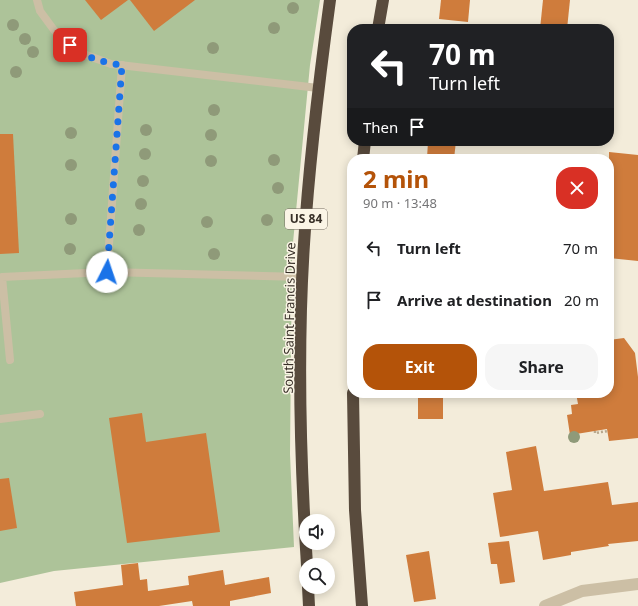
<!DOCTYPE html>
<html lang="en">
<head>
<meta charset="utf-8">
<style>
  body { margin:0; font-family:"Noto Sans",sans-serif; background:#f6f6f6; color:#202124; height:100vh; display:flex; flex-direction:column; font-size:15px; white-space:nowrap }
  * { box-sizing:border-box; margin:0 }
  p { font-size:13px; color:#757577 }
  .icon { flex:none; width:22px; height:22px; fill:none; stroke:currentColor; stroke-width:2; stroke-linecap:round; stroke-linejoin:round }
  .map { position:relative; flex:1; overflow:hidden }
  .panel { position:absolute; left:347px; top:154px; width:267px; height:244px; display:flex; flex-direction:column; background:#fff; border-radius:16px; box-shadow:0 2px 10px #0003 }
  .panel>* { flex:none }
  .top-card { position:absolute; left:347px; top:24px; width:267px; height:122px; border-radius:16px; box-shadow:0 2px 10px #0003; background:#202124; color:#fff; overflow:hidden }
  .tools { position:absolute; left:299px; top:514px; display:grid; gap:8px }
  .tools a { display:grid; place-items:center; width:36px; height:36px; border-radius:50%; background:#fff; box-shadow:0 2px 10px #0003; font-size:20px }
  .pin { position:absolute; display:grid; place-items:center; width:34px; height:34px; color:#fff; margin:-17px; border-radius:8px; box-shadow:0 2px 6px #0006 }
  .me { position:absolute; width:44px; margin:-22px; rotate:4deg; stroke-linejoin:round; filter:drop-shadow(0 0 3px #0008) }
  .turn { display:flex; align-items:center; gap:14px; height:84px; padding:0 16px; font-size:18px }
  .turn .icon { width:52px; height:52px; stroke-width:2.5 }
  .turn b { display:block; font-size:28px; line-height:34px }
  .then { display:flex; align-items:center; height:38px; padding:0 16px; background:#0003; gap:8px; font-size:15px }
  .round { display:grid; place-items:center; flex:none; width:42px; height:42px; border-radius:16px; background:#f6f6f6 }
  .headline { display:flex; align-items:center; justify-content:space-between; height:68px; padding:0 16px }
  h1 { font-size:24px; font-weight:700; line-height:30px; color:#b45309 }
  .action { display:flex; gap:8px; margin-top:auto; padding:8px 16px }
  .action a { flex:1; height:46px; border-radius:16px; background:#b45309; color:#fff; font-size:16px; font-weight:700; line-height:46px; text-align:center }
  .action a+a { background:#f6f6f6; color:#202124 }
  ul { padding:0; list-style:none }
  li { display:flex; align-items:center; gap:12px; height:52px; padding:0 16px }
  li div { flex:1 }
  li b { display:block; font-size:15px }
  li em { font-style:normal }
  .map>svg:first-child { display:block }
  .green { fill:#adc399 }
  .building { fill:#cf7c3c }
  .lines { fill:none; stroke-linecap:round; stroke-linejoin:round }
  .path { stroke:#b8a98f; stroke-width:2.5; stroke-dasharray:2 2; stroke-linecap:butt }
  .lane { stroke:#ccbfa5; stroke-width:8 }
  .street { stroke:#ccbfa5; stroke-width:12 }
  .highway { stroke:#594b3d; stroke-width:12 }
  .tree { fill:#8f9a79 }
  .route { stroke:#1a73e8; stroke-width:7; stroke-dasharray:0 12.6 }
  .labels { text-anchor:middle; stroke-width:3; stroke-linejoin:round; paint-order:stroke }
  .shield { fill:#fbf5e6; stroke:#726a60; stroke-width:1 }
  .shield-label { font-size:12px; font-weight:bold; fill:#372f27 }
  .street-label { font-size:13px; fill:#372f27; stroke:#fbf5e6 }
</style>
</head>
<body>
<div class="map">
<svg width="638" height="606" viewBox="0 0 638 606">
  <rect width="100%" height="100%" fill="#f3ecda"/>
  <!-- green -->
  <polygon class="green" points="0,0 320,0 310,65 292,253 290,454 294,547 54,571 0,583"/>
  <!-- building -->
  <g class="building">
    <polygon points="85,0 128,0 101,20"/>
    <polygon points="130,0 195,0 154,31"/>
    <polygon points="441,0 470,0 468,22 439,19"/>
    <polygon points="543,0 570,0 567,29 540,29"/>
    <polygon points="0,134 13,134 19,253 0,254"/>
    <polygon points="428,141 456,141 454,159 427,159"/>
    <polygon points="609,152 638,155 638,261 609,258"/>
    <polygon points="624,338 635,353 638,377 638,438 609,441 607,429 570,435 567,415 572,414 571,405 578,404 576,393 609,393 609,340"/>
    <rect x="418" y="393" width="25" height="26"/>
    <polygon points="142,413 146,442 206,433 220,532 127,543 109,418"/>
    <polygon points="536,446 544,491 608,482 612,505 638,502 638,541 608,544 609,546 571,552 571,555 543,560 538,531 500,537 493,493 512,490 506,452"/>
    <polygon points="9,478 17,528 0,531 0,479"/>
    <polygon points="509,541 515,582 500,584 497,564 491,564 488,543"/>
    <polygon points="429,551 436,599 414,602 406,555"/>
    <polygon points="138,563 140,580 147,579 148,591 189,585 188,576 223,570 225,585 269,577 271,593 230,601 230,606 193,606 192,601 159,606 76,606 74,592 123,585 121,565"/>
  </g>
  <g class="lines">
    <!-- path -->
    <polyline class="path" points="595,431 595,433 608,431"/>
    <!-- lane -->
    <g class="lane">
      <polyline points="37,0 40,11 54,30 78,52 111,64 318,88"/>
      <polyline points="107,272 122,65"/>
      <polyline points="10,360 2,277 107,272 303,277"/>
      <polyline points="0,419 40,414"/>
    </g>
    <!-- street -->
    <polyline class="street" points="545,606 582,591 638,584"/>
    <!-- highway -->
    <g class="highway">
      <polyline points="378,29 383,0"/>
      <polyline points="363,159 365,141"/>
      <polyline points="353,393 355,510 362,606"/>
      <path d="M307,565c-7,-107 -10,-214 -3,-321 5,-82 15,-163 26,-244"/>
      <polyline points="308,587 309,606"/>
    </g>
  </g>
  <!-- trees -->
  <g class="tree">
    <circle cx="293" cy="8" r="6"/>
    <circle cx="13" cy="25" r="6"/>
    <circle cx="274" cy="28" r="6"/>
    <circle cx="25" cy="39" r="6"/>
    <circle cx="213" cy="48" r="6"/>
    <circle cx="33" cy="52" r="6"/>
    <circle cx="16" cy="72" r="6"/>
    <circle cx="214" cy="110" r="6"/>
    <circle cx="146" cy="130" r="6"/>
    <circle cx="71" cy="133" r="6"/>
    <circle cx="211" cy="135" r="6"/>
    <circle cx="145" cy="154" r="6"/>
    <circle cx="274" cy="160" r="6"/>
    <circle cx="211" cy="161" r="6"/>
    <circle cx="71" cy="165" r="6"/>
    <circle cx="143" cy="181" r="6"/>
    <circle cx="278" cy="188" r="6"/>
    <circle cx="141" cy="204" r="6"/>
    <circle cx="71" cy="219" r="6"/>
    <circle cx="267" cy="220" r="6"/>
    <circle cx="207" cy="222" r="6"/>
    <circle cx="139" cy="230" r="6"/>
    <circle cx="70" cy="249" r="6"/>
    <circle cx="214" cy="254" r="6"/>
    <circle cx="574" cy="437" r="6"/>
  </g>
  <g class="lines">
    <!-- route -->
    <path class="route" d="M70,45c14,12 34,18 52,20l-15,207"/>
  </g>
  <g class="labels">
    <!-- shield labels -->
    <rect class="shield" x="285" y="209" width="42" height="20" rx="3"/>
    <g class="shield-label">
      <text x="306" y="223">US 84</text>
    </g>
    <!-- street labels -->
    <g class="street-label">
      <text transform="translate(289 318) rotate(-89)" y="5">South Saint Francis Drive</text>
    </g>
  </g>
</svg>
<div class="tools">
<a><svg class="icon" aria-label="sound" viewBox="0 0 24 24"><path d="M4 9h4l5-4v14l-5-4H4zM17 9q2 3 0 6"/></svg></a>
<a><svg class="icon" aria-label="search" viewBox="0 0 24 24"><circle cx="10" cy="10" r="6"/><path d="M15 15l6 6"/></svg></a>
</div>
<div class="pin" style="left:70px;top:45px;background:#d93025"><svg class="icon" aria-label="arrive" viewBox="0 0 24 24"><path d="M6 21V4h12l-3 4 3 4H6"/></svg></div>
<svg class="me" style="left:107px;top:272px" viewBox="-20 -20 40 40"><circle r="19" fill="#fff"/><path d="M0-13L10 11 0 6-10 11z" fill="#1a73e8"/></svg>
<div class="top-card">
<div class="turn"><svg class="icon" aria-label="left" viewBox="0 0 24 24"><path d="M17 20v-9H6M10 6l-5 5 5 5"/></svg><div><b>70 m</b>Turn left</div></div>
<div class="then">Then<svg class="icon" aria-label="arrive" viewBox="0 0 24 24"><path d="M6 21V4h12l-3 4 3 4H6"/></svg></div>
</div>
<section class="panel">
<div class="headline"><div><h1>2 min</h1><p>90 m · 13:48</p></div><a class="round" style="background:#d93025;color:#fff"><svg class="icon" aria-label="close" viewBox="0 0 24 24"><path d="M6 6l12 12M18 6L6 18"/></svg></a></div>
<ul>
<li><svg class="icon" aria-label="left" viewBox="0 0 24 24"><path d="M17 20v-9H6M10 6l-5 5 5 5"/></svg><div><b>Turn left</b></div><em>70 m</em></li>
<li><svg class="icon" aria-label="arrive" viewBox="0 0 24 24"><path d="M6 21V4h12l-3 4 3 4H6"/></svg><div><b>Arrive at destination</b></div><em>20 m</em></li>
</ul>
<div class="action"><a>Exit</a><a>Share</a></div>
</section>
</div>
</body>
</html>
